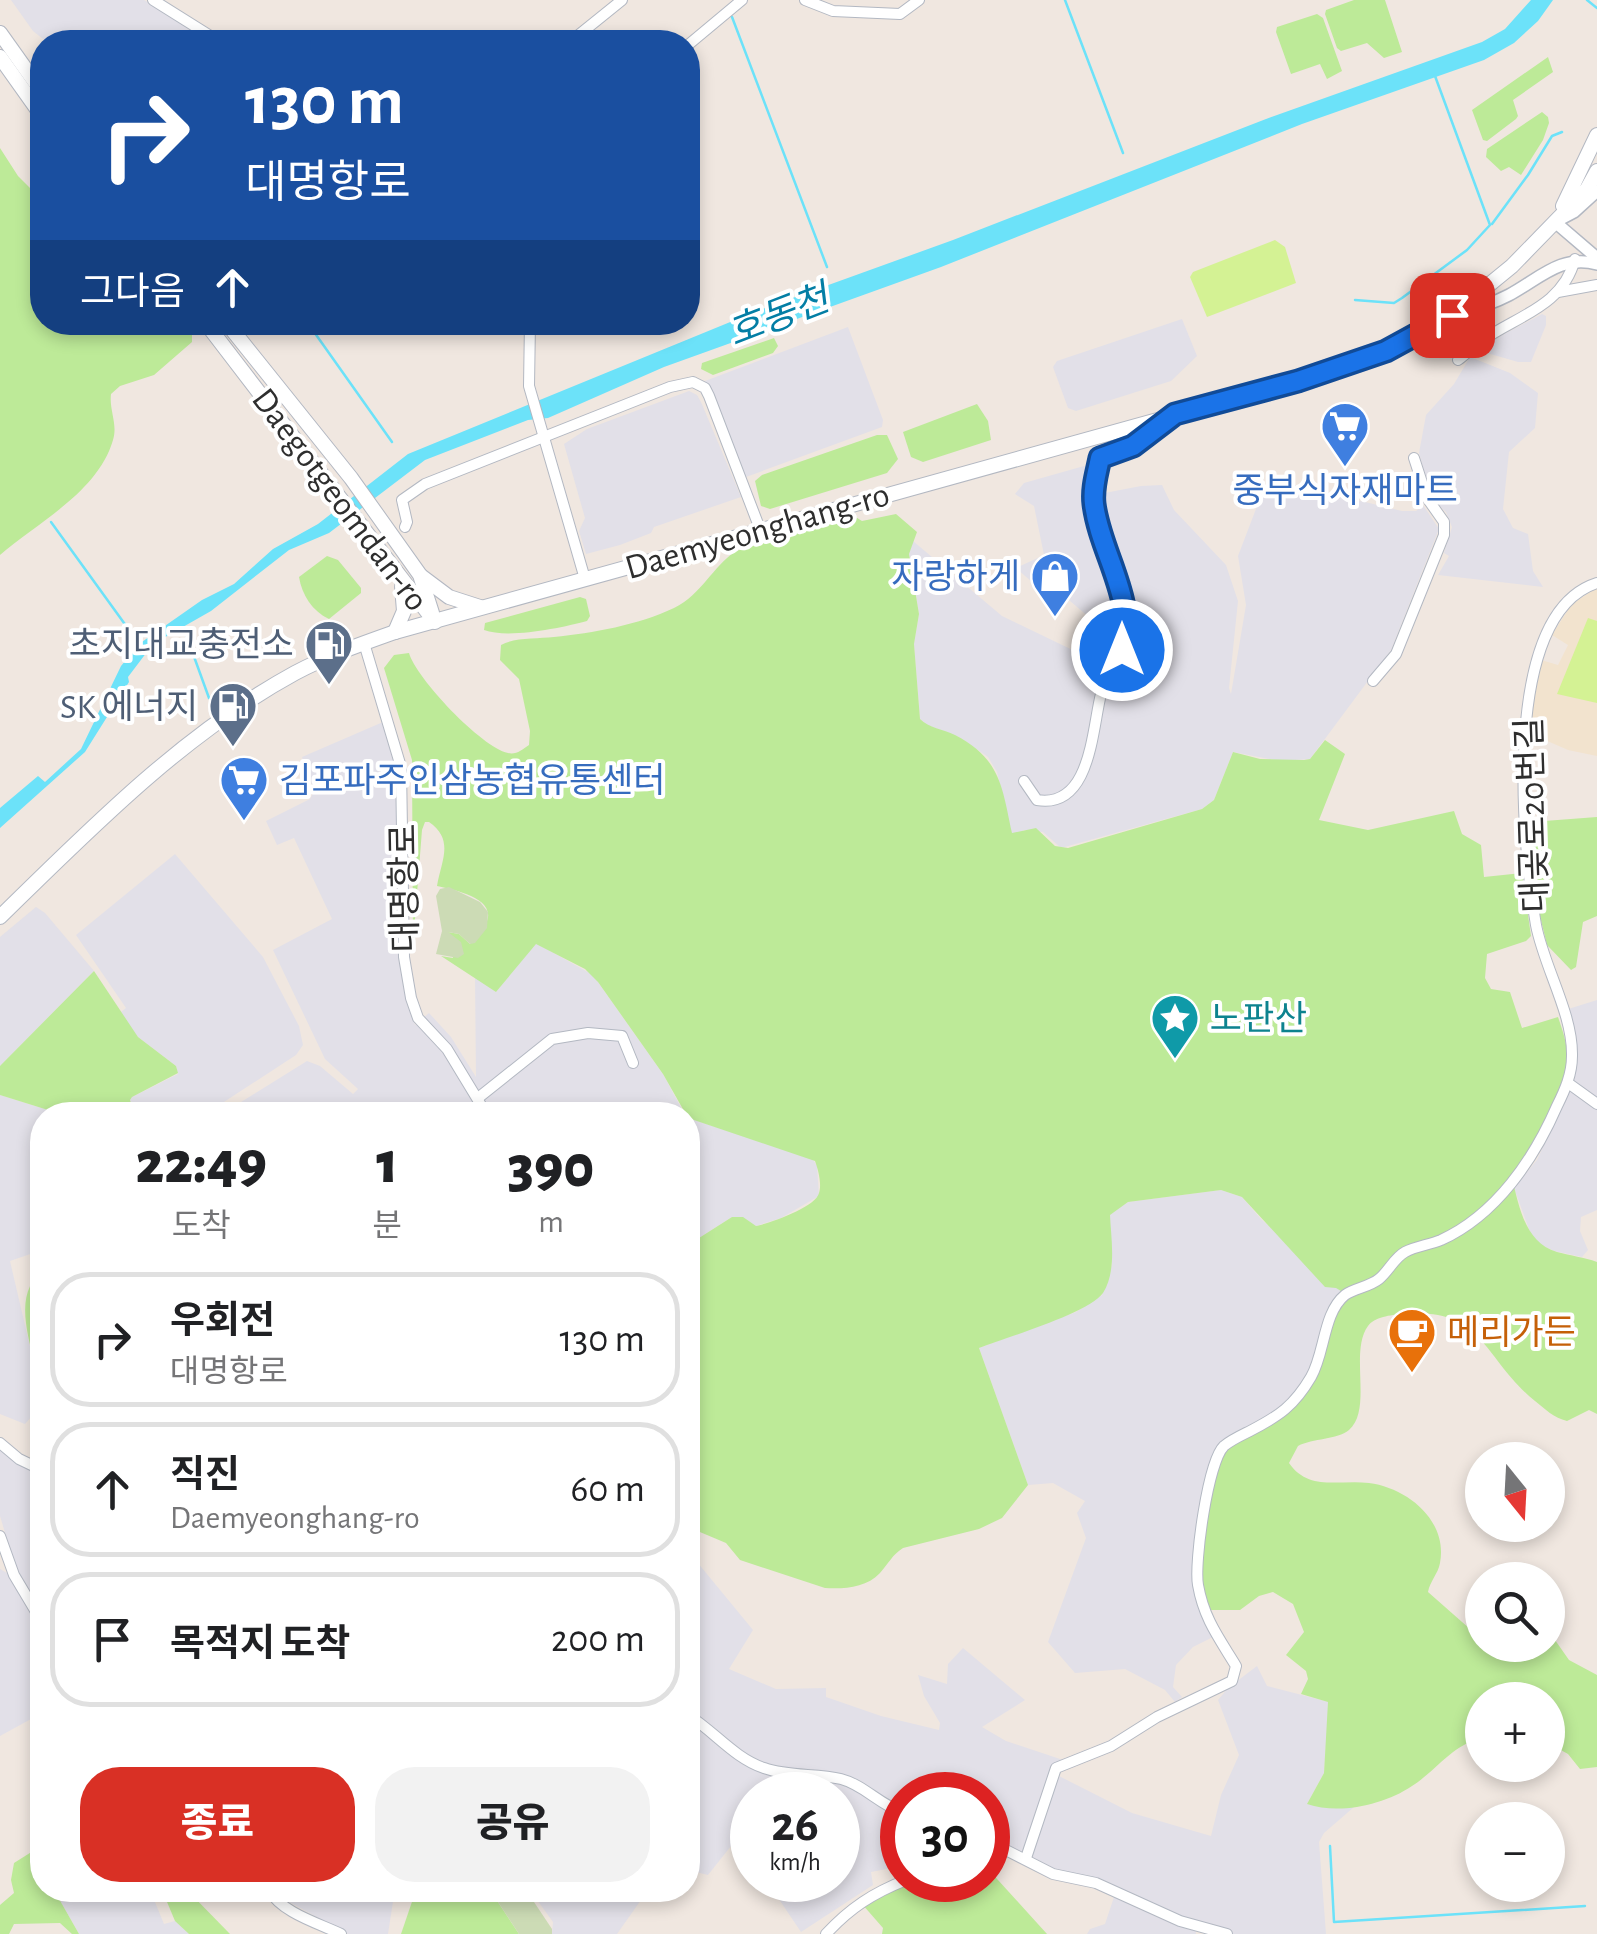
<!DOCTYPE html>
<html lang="ko">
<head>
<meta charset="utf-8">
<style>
  body { margin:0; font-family:"Alegreya Sans","Noto Sans KR",sans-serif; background:#f2f2f2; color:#202124; height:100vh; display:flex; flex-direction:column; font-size:38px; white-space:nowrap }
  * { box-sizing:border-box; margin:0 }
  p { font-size:32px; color:#757577 }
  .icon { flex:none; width:55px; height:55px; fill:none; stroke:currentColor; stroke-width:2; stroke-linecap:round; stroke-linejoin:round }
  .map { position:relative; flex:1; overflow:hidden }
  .details { position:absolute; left:30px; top:1102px; width:670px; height:800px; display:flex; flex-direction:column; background:#fff; border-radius:40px; box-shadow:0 5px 15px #0003 }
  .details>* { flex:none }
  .top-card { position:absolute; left:30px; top:30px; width:670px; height:305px; border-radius:40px; box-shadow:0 5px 15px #0003; background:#1a4fa0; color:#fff; overflow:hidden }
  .needle { width:65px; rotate:162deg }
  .buttons { position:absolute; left:1465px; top:1442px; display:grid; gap:20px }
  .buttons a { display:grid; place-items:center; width:100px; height:100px; border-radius:50%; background:#fff; box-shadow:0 5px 15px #0003; font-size:50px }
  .speed { position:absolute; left:730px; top:1772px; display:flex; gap:20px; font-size:50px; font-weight:700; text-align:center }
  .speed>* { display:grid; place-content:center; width:130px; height:130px; border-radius:50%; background:#fff; box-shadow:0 5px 15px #0003; line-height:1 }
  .speed small { font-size:25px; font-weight:400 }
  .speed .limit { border:15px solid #d22; background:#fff; color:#111 }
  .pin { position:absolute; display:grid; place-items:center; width:85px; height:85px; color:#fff; margin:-42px; border-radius:20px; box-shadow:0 5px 15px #0006 }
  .me { position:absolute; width:110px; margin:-55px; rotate:0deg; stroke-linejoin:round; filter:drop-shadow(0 0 8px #0008) }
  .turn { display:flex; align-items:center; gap:35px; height:210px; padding:0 50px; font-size:45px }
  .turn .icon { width:130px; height:130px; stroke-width:2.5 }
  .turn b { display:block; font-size:70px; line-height:85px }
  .then { display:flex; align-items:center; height:95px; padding:0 50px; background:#0003; gap:20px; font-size:38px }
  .eta { display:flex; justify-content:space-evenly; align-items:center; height:170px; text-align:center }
  .eta b { font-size:60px; font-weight:800; line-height:70px }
  .primary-button { display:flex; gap:20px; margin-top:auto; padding:20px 50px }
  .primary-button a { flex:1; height:115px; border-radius:40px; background:#d93025; color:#fff; font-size:40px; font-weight:800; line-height:115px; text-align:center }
  .primary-button a+a { background:#f2f2f2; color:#202124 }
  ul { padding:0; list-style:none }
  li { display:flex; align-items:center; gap:30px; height:135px; margin:0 20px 15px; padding:0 30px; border:5px solid #e0e0e0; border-radius:40px }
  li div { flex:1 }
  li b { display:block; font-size:38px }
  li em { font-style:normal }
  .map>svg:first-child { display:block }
  .industrial { fill:#e2e0e8 }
  .education { fill:#f2e3ce }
  .green { fill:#bdea98 }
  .cemetery { fill:#ccdbb5 }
  .pitch { fill:#d4f294 }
  .water { fill:#6ce2f9 }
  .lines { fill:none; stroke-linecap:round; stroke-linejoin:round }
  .stream { stroke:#6ce2f9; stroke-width:2.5 }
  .minor-casing { stroke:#b3b8c2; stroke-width:12 }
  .tertiary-casing { stroke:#b3b8c2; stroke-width:14 }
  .secondary-casing { stroke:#b3b8c2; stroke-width:16 }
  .minor { stroke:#fff; stroke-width:10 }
  .tertiary { stroke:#fff; stroke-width:11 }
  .secondary { stroke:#fff; stroke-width:14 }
  .route-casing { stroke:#114b97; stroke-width:25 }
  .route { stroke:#1a73e8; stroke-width:18 }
  .labels { text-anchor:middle; stroke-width:8; stroke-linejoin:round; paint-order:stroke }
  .shop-label { font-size:35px; fill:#366cbe; stroke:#fff }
  .street-label { font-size:35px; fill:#2e2e2e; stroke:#fff }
  .service-label { font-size:35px; fill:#4e5e75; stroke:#fff; text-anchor:end }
  .culture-label { font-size:35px; fill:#0d838f; stroke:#fff; text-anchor:start }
  .food-label { font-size:35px; fill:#c56008; stroke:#fff; text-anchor:start }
  .water-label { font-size:38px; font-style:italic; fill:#037ea5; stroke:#fff }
</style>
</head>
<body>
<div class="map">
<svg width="1597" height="1934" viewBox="0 0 1597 1934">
  <rect width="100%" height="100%" fill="#f0e7e0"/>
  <!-- industrial -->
  <g class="industrial">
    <polygon points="11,0 144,0 214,42 47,42 33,31"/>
    <polygon points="1542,314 1546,316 1546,325 1531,362 1518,362 1480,351 1486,344"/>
    <polygon points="1182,319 1197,356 1171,381 1076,411 1068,408 1053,367 1057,361"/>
    <polygon points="848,327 883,420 882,427 746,477 705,381"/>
    <polygon points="1470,357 1510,373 1538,393 1535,428 1509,452 1503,509 1513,528 1528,534 1533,571 1543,587 1438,575 1449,556 1444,553 1452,527 1446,512 1432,499 1419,453 1426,415 1454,384"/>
    <polygon points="689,391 697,395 701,402 741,497 654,527 651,533 620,545 586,554 579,531 585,518 564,444 587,429"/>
    <polygon points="1084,466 1091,470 1089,496 1141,486 1162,485 1174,510 1226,565 1238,601 1229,688 1231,694 1246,605 1238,556 1264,488 1279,481 1402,511 1416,511 1423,505 1439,529 1391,650 1310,759 1280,761 1233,752 1214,800 1202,809 1061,848 1043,832 1024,830 1015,835 1011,833 997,772 988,757 959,737 927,725 920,719 914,644 919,614 909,554 913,541 1002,616 1085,656 1105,656 1102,615 1090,618 1063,595 1049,597 1016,568 1044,555 1034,506 1015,494 1024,483"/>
    <polygon points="383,722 397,769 398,934 402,975 415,1025 429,1013 451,1037 476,1077 475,977 496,992 536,943 593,975 663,1074 685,1115 367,1115 356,1107 349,1115 220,1115 307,1061 320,1066 353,1094 358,1089 325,1059 273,950 332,919 294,838 277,845 266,821 310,799 314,791 302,757"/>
    <polygon points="175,854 263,957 299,1026 303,1045 296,1055 204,1115 135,1115 130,1100 132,1097 178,1074 176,1066 138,1037 129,1025 121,1012 126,1008 76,935"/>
    <polygon points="36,907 45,913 94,971 0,1066 0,937"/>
    <polygon points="1597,1000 1597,1210 1581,1217 1580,1231 1588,1250 1582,1257 1554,1251 1539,1244 1530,1232 1514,1188 1537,1160 1570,1089 1565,1010"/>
    <polygon points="0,1095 64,1115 42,1115 42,1250 10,1261 35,1368 32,1416 25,1424 0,1414"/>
    <polygon points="688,1118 812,1158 817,1166 819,1196 781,1218 756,1226 732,1217 688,1245"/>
    <polygon points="1221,1190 1242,1197 1261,1219 1346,1294 1323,1352 1197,1582 1213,1637 1193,1647 1176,1665 1173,1687 1182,1697 1175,1702 1165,1690 1125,1669 1075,1673 1048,1642 1086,1538 1077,1513 1085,1501 1053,1483 1028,1485 979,1348 1076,1312 1102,1295 1112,1265 1109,1214 1128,1202"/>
    <polygon points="0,1447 13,1460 42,1474 42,1615 18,1576 0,1516"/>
    <polygon points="688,1551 753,1630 729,1669 776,1689 826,1688 826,1697 881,1716 939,1730 940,1723 924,1696 918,1675 947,1684 948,1664 963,1648 1025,1700 982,1727 1006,1741 1069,1762 1055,1774 1132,1813 1211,1836 1221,1795 1239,1755 1218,1700 1228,1688 1257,1666 1267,1686 1329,1702 1324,1773 1307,1804 1354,1807 1324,1833 1319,1842 1326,1934 1227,1934 1195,1927 1196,1934 1087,1934 1090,1929 1105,1924 1115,1894 1053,1874 988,1841 988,1795 902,1795 902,1866 871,1872 873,1885 801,1932 766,1880 838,1880 838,1795 752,1795 752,1863 735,1841 708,1875 688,1870"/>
    <polygon points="0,1569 7,1573 42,1633 42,1713 0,1736"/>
    <polygon points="54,1890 150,1890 164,1924 175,1921 189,1934 79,1934"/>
    <polygon points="274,1890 390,1890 394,1895 388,1934 348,1934 280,1897"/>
    <polygon points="530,1890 648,1890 617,1934 552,1934 553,1922"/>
  </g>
  <!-- education -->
  <polygon class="education" points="1597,587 1597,756 1568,750 1529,733 1535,678 1541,660 1558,665 1568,645 1552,635 1571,605"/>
  <!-- green -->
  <g class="green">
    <polygon points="1354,0 1385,0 1402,52 1384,58 1367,43 1341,51 1337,48 1325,14 1326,10"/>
    <polygon points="1317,14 1323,18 1342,71 1327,79 1320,64 1291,74 1276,32 1277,27"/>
    <polygon points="1548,57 1553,72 1513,100 1518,116 1516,119 1487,141 1483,140 1472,110"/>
    <polygon points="1542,112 1548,117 1549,123 1543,140 1521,175 1509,167 1501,171 1486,157 1487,149"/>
    <path d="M0,148l18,28 24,24v122l143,1 7,9v10l-38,33 -34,11 -9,8c-2,16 7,30 2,46 -15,52 -75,82 -113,115z"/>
    <polygon points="774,338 778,346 773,353 713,375 701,369 702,363"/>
    <polygon points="977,404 988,421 991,440 923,462 911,457 903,432"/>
    <polygon points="877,435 887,435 898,459 887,473 770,509 761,506 755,481 762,475"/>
    <path d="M896,514l21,18 -8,22 10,60 -5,30 6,75c9,9 23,10 35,16 46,24 47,52 57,98l24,-5 19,18 13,2 134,-39 12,-9 19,-48 27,7 44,1 6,-1 15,-19 20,14 -26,66 49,10 86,-19 8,23 19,11 3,32 38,-4 9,63 -5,5 -39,13 -2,24 6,11 19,3 12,36 36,-11c4,12 9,25 9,38 -1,44 -33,87 -55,123 7,28 13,65 45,74 14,4 27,5 40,10v152l-8,-4 -22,11c-13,-3 -22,-12 -32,-20 -53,-43 -50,-94 -133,-87 -11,1 -28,3 -34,12 -19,26 5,83 -19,104 -12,10 -36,8 -51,16l-9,17c20,29 51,16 80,20 39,5 79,38 71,80 -2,11 -10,18 -12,29l42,37 12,1v15h66v-15l21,30 28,15v92l-17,2 -12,-15 -20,-11v-43h-66v38c-29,6 -46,33 -70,48 -28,19 -73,29 -105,18l17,-31 4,-71 -27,-8 7,-15 -2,-8 -20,-16 18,-23 -11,-28 -20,-12 -14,4 -19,14h-35c-16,-54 3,-111 19,-164 19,-10 45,-20 62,-34 36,-31 30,-85 60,-118l-10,-6 -11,-1 -83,-90 -21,-7 -93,12 -18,13c1,24 7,56 -7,78 -14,20 -98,45 -124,55l49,137 -26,33 -23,11 -76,19c-11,7 -14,15 -23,25 -14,15 -36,16 -55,15l-85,-28 -14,-17 -38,-16v-282l44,-28h11l13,9c14,-3 60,-19 63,-33 3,-9 -1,-24 -4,-32l-127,-43 -25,-44 -65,-92 -13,-13 -49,-25 -40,48 -55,-36 12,2 -5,-26 11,2 11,10c5,-7 17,-18 18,-27 3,-21 -39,-28 -51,-31 4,-25 18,-46 -8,-64h-4l-3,8 -9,114 -1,-184 -28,-92 10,-13 15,-2c7,25 72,94 99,100 8,2 14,-3 21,-8l1,-14 -11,-52 -19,-19 1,-15c15,-8 36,-6 53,-8 39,-4 84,-12 120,-29 28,-14 38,-41 62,-57l118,-35 8,5z"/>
    <path d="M327,556l11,4 23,28v5l-32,26c-17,-8 -27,-24 -30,-42z"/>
    <path d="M580,597l6,2 4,17 -3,5c-26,7 -79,18 -103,9l1,-7z"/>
    <polygon points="1597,817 1597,916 1583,922 1576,967 1571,970 1547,945 1539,912 1531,822"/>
    <polygon points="94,971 138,1037 176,1066 178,1073 132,1097 130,1100 135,1115 64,1115 0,1095 0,1066"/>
    <path d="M42,1271v99l-7,-2c-6,-33 -22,-73 7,-97z"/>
    <polygon points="33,1851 42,1870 42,1890 54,1890 79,1934 72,1934 60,1923 14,1924 9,1934 0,1934 0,1905 14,1893 11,1880 14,1863"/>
    <path d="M988,1869l59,65h-165l1,-6 -21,-24c45,-28 75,-24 126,-24z"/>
    <polygon points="162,1890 187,1890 230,1934 189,1934 175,1921"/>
    <polygon points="416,1890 490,1890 519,1934 401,1934"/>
  </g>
  <!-- cemetery -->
  <g class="cemetery">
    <polygon points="449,887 480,902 488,912 487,928 475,943 470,944 459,934 448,932 461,942 464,954 458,958 436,954 442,931 436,896 440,889"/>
    <polygon points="490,1890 526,1890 552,1929 552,1934 519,1934"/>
  </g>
  <!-- pitch -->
  <g class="pitch">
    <polygon points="1275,240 1285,247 1296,283 1207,317 1190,277 1193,272"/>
    <polygon points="1588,618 1597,621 1597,703 1557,694"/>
  </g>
  <!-- water -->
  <polygon class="water" points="1531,0 1553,0 1538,21 1514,43 1484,60 1302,124 941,267 664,367 548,418 528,420 425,460 329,533 289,550 211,611 153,644 128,677 129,682 85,752 0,828 0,808 38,776 45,782 81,749 121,666 139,644 202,600 234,584 273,549 318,524 408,454 762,309 953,240 1266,119 1482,42 1505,29"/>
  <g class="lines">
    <!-- stream -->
    <g class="stream">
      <polyline points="1065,0 1123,153"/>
      <polyline points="1587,0 1597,8"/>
      <polyline points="732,17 827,267"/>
      <polyline points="1492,224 1528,175 1552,136 1562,132"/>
      <polyline points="1355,300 1394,303 1402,298 1467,250 1490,225 1435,76"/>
      <polyline points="307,322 392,442"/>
      <polyline points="51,522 132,634"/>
      <polyline points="184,629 209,698"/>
      <polyline points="1330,1846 1334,1922 1585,1906"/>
    </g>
    <!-- minor casing -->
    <g class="minor-casing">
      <g id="minor">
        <polyline points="153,0 220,42"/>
        <polyline points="805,0 833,11 900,14 919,0"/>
        <polyline points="570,42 622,0"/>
        <polyline points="688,45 742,0"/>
        <polyline points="1558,292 1597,285"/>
        <polyline points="530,322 529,386 585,579"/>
        <path d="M1458,360c8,-6 16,-14 25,-20 34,-24 80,-34 92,-81"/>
        <polyline points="405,527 407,522 402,500 425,484 670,387 693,382 705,388 709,396 760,529"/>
        <polyline points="364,643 401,767 404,957 411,998 418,1018 447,1049 487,1115"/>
        <polyline points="1373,681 1396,654 1444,535 1444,522 1427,498 1414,458"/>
        <path d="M1024,781l13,19c54,9 55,-71 64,-106 6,-26 25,-43 24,-72 -2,-44 -32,-83 -32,-127 0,-12 5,-25 7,-38l33,-11 38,-28"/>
        <polyline points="1568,1083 1597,1104"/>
        <polyline points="478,1098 552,1039 588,1033 622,1036 633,1063"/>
        <polyline points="0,1443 19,1459 42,1470"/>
        <polyline points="0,1536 14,1575 42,1622"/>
        <path d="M688,1715c26,16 46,43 76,53 25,9 52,5 77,11 23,6 39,26 61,33"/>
        <polyline points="988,1841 1053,1874 1096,1883 1180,1921 1227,1934"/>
        <path d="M1026,1858l30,-90 55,-22 46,-29 75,-36 4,-15c-17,-28 -32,-47 -38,-81 -4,-22 10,-124 26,-139 7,-6 18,-11 26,-15 29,-15 44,-25 61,-54 14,-24 12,-64 34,-82 10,-7 24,-8 34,-16 10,-8 15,-21 26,-27 11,-6 24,-7 36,-12 55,-25 93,-81 116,-134 8,-16 15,-32 15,-50 1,-42 -28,-89 -36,-131 -14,-79 -36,-311 61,-342"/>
        <path d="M269,1890c13,23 49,33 72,44"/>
        <path d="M826,1934c24,-26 47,-41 80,-54"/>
      </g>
    </g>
    <!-- tertiary casing -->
    <g class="tertiary-casing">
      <g id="tertiary">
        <polyline points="1597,191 1574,212 1555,222 1597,258"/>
        <path d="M1456,314c19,-5 36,-10 53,-19 30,-16 52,-41 88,-31"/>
      </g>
    </g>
    <!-- secondary casing -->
    <g class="secondary-casing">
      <g id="secondary">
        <polyline points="0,33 42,92"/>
        <polyline points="0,57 42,116"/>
        <polyline points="1563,206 1597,135"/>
        <polyline points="205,322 435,622"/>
        <polyline points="226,322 351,478 420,575 432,613"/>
        <polyline points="421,576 449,597 480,607"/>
        <polyline points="395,632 404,611 402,586"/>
        <path d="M0,917c90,-88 183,-183 295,-244 32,-17 66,-29 100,-41l903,-251 87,-30 67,-36 60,-49 75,-77 10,-18"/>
      </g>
    </g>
    <!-- minor -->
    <use href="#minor" class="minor"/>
    <!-- tertiary -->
    <use href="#tertiary" class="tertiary"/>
    <!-- secondary -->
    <use href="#secondary" class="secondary"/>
  </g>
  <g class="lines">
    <!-- route casing -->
    <g class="route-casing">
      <path id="route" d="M1122,650c15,-50 -22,-97 -28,-146 -2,-16 3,-31 6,-46l33,-12 42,-32 123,-33 88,-30 66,-36"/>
    </g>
    <!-- route -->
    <use href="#route" class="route"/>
  </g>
  <!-- icons -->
  <defs>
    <g id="supermarket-pin" transform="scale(2.5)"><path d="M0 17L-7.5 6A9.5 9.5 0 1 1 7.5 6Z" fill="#3f7fe0" stroke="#fff"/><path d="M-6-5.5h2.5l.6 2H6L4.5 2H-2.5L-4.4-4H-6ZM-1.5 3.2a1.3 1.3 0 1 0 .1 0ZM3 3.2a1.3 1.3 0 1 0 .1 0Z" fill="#fff"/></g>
    <g id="shop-pin" transform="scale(2.5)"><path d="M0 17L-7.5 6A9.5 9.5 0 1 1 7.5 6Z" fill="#3f7fe0" stroke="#fff"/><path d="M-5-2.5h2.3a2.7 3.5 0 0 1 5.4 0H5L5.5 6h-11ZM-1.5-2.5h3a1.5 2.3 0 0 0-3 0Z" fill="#fff"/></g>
    <g id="fuel-pin" transform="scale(2.5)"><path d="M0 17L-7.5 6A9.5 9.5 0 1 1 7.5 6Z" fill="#5c6f8a" stroke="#fff"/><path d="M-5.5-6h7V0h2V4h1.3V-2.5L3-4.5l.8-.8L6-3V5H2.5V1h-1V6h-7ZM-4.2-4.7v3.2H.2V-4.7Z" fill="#fff"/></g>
    <g id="sight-pin" transform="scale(2.5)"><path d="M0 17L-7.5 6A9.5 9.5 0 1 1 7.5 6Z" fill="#0f9aa8" stroke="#fff"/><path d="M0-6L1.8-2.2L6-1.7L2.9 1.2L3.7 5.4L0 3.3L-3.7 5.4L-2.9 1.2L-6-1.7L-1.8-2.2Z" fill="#fff"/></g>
    <g id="cafe-pin" transform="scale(2.5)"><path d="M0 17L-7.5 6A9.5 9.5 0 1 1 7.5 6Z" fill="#e8710a" stroke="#fff"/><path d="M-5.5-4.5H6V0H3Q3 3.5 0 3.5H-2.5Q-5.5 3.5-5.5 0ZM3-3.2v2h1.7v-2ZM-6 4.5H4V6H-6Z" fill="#fff"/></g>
  </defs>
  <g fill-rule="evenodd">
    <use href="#supermarket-pin" x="1345" y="426"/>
    <use href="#shop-pin" x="1055" y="576"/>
    <use href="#fuel-pin" x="329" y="644"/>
    <use href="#fuel-pin" x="233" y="706"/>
    <use href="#supermarket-pin" x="244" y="780"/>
    <use href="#sight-pin" x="1175" y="1018"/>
    <use href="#cafe-pin" x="1412" y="1332"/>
  </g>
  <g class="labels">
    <!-- shop labels -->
    <g class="shop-label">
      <text x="1345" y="502">중부식자재마트</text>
      <text x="1020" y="588" text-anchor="end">자랑하게</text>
      <text x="279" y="792" text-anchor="start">김포파주인삼농협유통센터</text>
    </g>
    <!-- street labels -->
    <g class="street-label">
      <text transform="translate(341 499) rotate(53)" y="12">Daegotgeomdan-ro</text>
      <text transform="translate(757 530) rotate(-16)" y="12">Daemyeonghang-ro</text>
      <text transform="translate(1532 815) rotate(-92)" y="12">대곶로20번길</text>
      <text transform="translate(404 888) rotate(-91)" y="12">대명항로</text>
    </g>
    <!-- service labels -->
    <g class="service-label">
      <text x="294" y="656">초지대교충전소</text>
      <text x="198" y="718">SK 에너지</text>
    </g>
    <!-- culture labels -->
    <g class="culture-label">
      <text x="1210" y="1030">노판산</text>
    </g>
    <!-- food labels -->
    <g class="food-label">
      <text x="1447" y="1344">메리가든</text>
    </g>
    <!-- water labels -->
    <g class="water-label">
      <text transform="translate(778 315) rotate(-21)" y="13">호동천</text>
    </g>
  </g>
</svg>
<div class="buttons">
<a><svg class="needle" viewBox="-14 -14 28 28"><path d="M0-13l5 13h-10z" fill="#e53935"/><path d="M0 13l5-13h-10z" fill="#757577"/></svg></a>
<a><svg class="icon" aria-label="search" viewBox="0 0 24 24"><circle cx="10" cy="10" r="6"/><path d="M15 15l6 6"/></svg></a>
<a>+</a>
<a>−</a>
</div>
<div class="speed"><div>26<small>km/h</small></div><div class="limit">30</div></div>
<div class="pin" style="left:1452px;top:315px;background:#d93025"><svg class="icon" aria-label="arrive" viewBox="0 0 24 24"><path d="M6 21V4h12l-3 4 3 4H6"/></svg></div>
<svg class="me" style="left:1122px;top:650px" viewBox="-20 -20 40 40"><circle r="17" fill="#1a73e8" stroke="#fff" stroke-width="3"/><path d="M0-11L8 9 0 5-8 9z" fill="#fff"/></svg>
<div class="top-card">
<div class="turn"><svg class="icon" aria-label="right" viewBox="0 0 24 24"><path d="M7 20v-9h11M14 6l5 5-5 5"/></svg><div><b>130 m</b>대명항로</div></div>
<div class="then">그다음<svg class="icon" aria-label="ahead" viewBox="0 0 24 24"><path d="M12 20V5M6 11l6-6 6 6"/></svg></div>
</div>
<section class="details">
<div class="eta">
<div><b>22:49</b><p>도착</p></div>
<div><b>1</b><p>분</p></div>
<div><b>390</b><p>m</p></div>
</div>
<ul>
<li><svg class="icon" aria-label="right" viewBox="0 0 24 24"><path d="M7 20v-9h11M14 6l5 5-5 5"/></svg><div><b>우회전</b><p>대명항로</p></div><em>130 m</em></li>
<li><svg class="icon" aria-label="ahead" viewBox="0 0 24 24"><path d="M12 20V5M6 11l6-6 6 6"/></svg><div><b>직진</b><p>Daemyeonghang-ro</p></div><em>60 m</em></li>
<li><svg class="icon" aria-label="arrive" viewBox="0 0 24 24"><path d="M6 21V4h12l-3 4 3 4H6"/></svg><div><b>목적지 도착</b></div><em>200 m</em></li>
</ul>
<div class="primary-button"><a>종료</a><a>공유</a></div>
</section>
</div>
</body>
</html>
